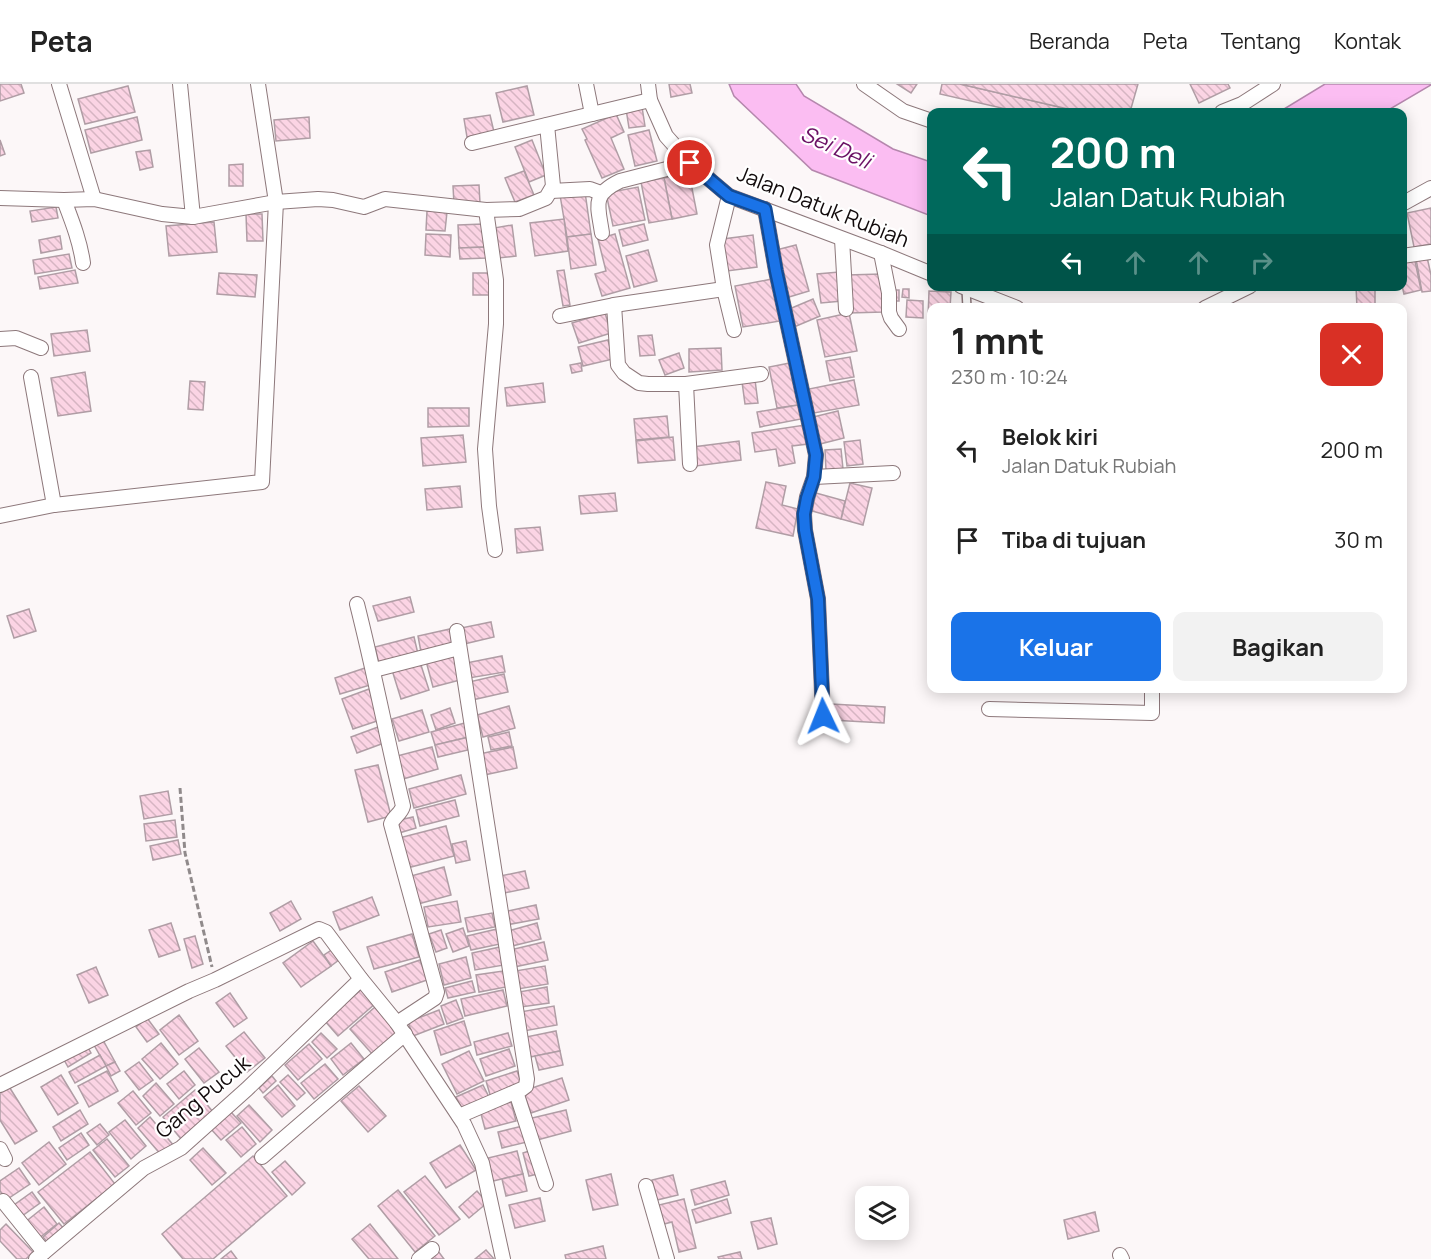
<!DOCTYPE html>
<html lang="id">
<head>
<meta charset="utf-8">
<style>
  body { margin:0; font-family:Manrope,sans-serif; background:#f2f2f2; color:#222; height:100vh; display:flex; flex-direction:column; font-size:22px; white-space:nowrap }
  * { box-sizing:border-box; margin:0 }
  p { font-size:20px; color:#767676 }
  .icon { flex:none; width:33px; height:33px; fill:none; stroke:currentColor; stroke-width:2; stroke-linecap:round; stroke-linejoin:round }
  .map { position:relative; flex:1; overflow:hidden }
  .side { position:absolute; left:927px; top:219px; width:480px; height:390px; display:flex; flex-direction:column; background:#fff; border-radius:12px; box-shadow:0 3px 15px #0003 }
  .side>* { flex:none }
  .banner { position:absolute; left:927px; top:24px; width:480px; height:183px; border-radius:12px; box-shadow:0 3px 15px #0003; background:#00695c; color:#fff; overflow:hidden }
  .buttons { position:absolute; left:855px; top:1102px; display:grid; gap:12px }
  .buttons a { display:grid; place-items:center; width:54px; height:54px; border-radius:12px; background:#fff; box-shadow:0 3px 15px #0003; font-size:30px }
  .pin { position:absolute; display:grid; place-items:center; width:51px; height:51px; color:#fff; margin:-26px; border:3px solid #fff; border-radius:50%; box-shadow:0 2px 6px #0007 }
  .me { position:absolute; width:66px; margin:-33px; rotate:358deg; stroke-linejoin:round; filter:drop-shadow(0 0 4px #0008) }
  .turn { display:flex; align-items:center; gap:21px; height:126px; padding:0 24px; font-size:27px }
  .turn .icon { width:78px; height:78px; stroke-width:2.5 }
  .turn b { display:block; font-size:42px; line-height:51px }
  .lanes { display:flex; align-items:center; height:57px; padding:0 24px; background:#0003; justify-content:center; gap:30px; direction:ltr }
  .lanes .off { opacity:.35 }
  .round { display:grid; place-items:center; flex:none; width:63px; height:63px; border-radius:12px; background:#f2f2f2 }
  .summary { display:flex; align-items:center; justify-content:space-between; height:102px; padding:0 24px }
  h1 { font-size:36px; font-weight:700; line-height:45px }
  .cta { display:flex; gap:12px; margin-top:auto; padding:12px 24px }
  .cta a { flex:1; height:69px; border-radius:12px; background:#1a73e8; color:#fff; font-size:24px; font-weight:700; line-height:69px; text-align:center }
  .cta a+a { background:#f2f2f2; color:#222 }
  ul { padding:0; list-style:none }
  li { display:flex; align-items:center; gap:18px; height:90px; padding:0 24px }
  li div { flex:1 }
  li b { display:block; font-size:22px }
  li em { font-style:normal }
  header { display:flex; align-items:center; gap:36px; box-sizing:border-box; height:84px; padding:0 30px; background:#fff; border-bottom:2px solid #e0e0e0 }
  header strong { font-size:28px }
  nav { display:flex; gap:33px; margin-inline-start:auto; font-size:21px }
  .map>svg:first-child { display:block }
  .water { fill:#fbbdf2; stroke:#b587ad; stroke-width:1.5 }
  .building { fill:url(#building-back-hatch); stroke:#b09da5; stroke-width:1.5 }
  .lines { fill:none; stroke-linecap:round; stroke-linejoin:round }
  .lane-casing { stroke:#8d787b; stroke-width:10 }
  .street-casing { stroke:#8d787b; stroke-width:16 }
  .path { stroke:#908a8b; stroke-width:3; stroke-dasharray:6 3; stroke-linecap:butt }
  .lane { stroke:#fff; stroke-width:7 }
  .street { stroke:#fff; stroke-width:14 }
  .route-casing { stroke:#114b97; stroke-width:15 }
  .route { stroke:#1a73e8; stroke-width:10 }
  .labels { text-anchor:middle; stroke-width:4.5; stroke-linejoin:round; paint-order:stroke }
  .street-label { font-size:21px; fill:#110a0b; stroke:#fff }
  .water-label { font-size:22px; font-style:italic; fill:#6b1265; stroke:#fff }
</style>
</head>
<body>
<header>
<strong>Peta</strong>
<nav><a>Beranda</a><a>Peta</a><a>Tentang</a><a>Kontak</a></nav>
</header>
<div class="map">
<svg width="1431" height="1175" viewBox="0 0 1431 1175">
  <defs>
    <pattern id="building-back-hatch" width="6" height="6" patternUnits="userSpaceOnUse" patternTransform="scale(1.5)"><rect width="6" height="6" fill="#fbd4e4"/><path d="M-1 5l2 2M0 0l6 6M5-1l2 2" fill="none" stroke="#d6b5c2"/></pattern>
  </defs>
  <rect width="100%" height="100%" fill="#fcf7f8"/>
  <!-- water -->
  <g class="water">
    <polygon points="729,0 796,0 804,12 893,65 931,78 931,132 812,86 734,12"/>
    <polygon points="1325,0 1431,0 1431,1 1385,28 1279,28"/>
  </g>
  <!-- building -->
  <g class="building">
    <polygon points="0,0 21,0 24,9 0,17"/>
    <polygon points="669,0 690,0 692,9 671,13"/>
    <polygon points="897,0 917,0 911,9"/>
    <polygon points="942,0 960,0 1081,28 1019,28 940,10"/>
    <polygon points="960,0 1138,0 1130,28 1081,28"/>
    <polygon points="1190,0 1228,0 1230,4 1199,19"/>
    <polygon points="128,2 135,28 85,40 78,15"/>
    <polygon points="527,2 534,31 503,38 496,9"/>
    <polygon points="642,23 645,42 629,44 626,25"/>
    <polygon points="616,30 624,48 611,54 624,85 602,94 585,56 587,55 582,45"/>
    <polygon points="490,31 494,48 467,53 464,35"/>
    <polygon points="137,33 142,56 91,69 85,46"/>
    <polygon points="309,33 310,54 276,57 274,36"/>
    <polygon points="649,46 657,77 635,82 628,51"/>
    <polygon points="0,56 5,70 0,72"/>
    <polygon points="532,56 546,91 529,98 515,63"/>
    <polygon points="150,66 153,83 140,86 136,68"/>
    <polygon points="243,80 243,102 229,102 229,81"/>
    <polygon points="524,87 534,111 515,118 505,94"/>
    <polygon points="689,89 697,130 672,135 664,94"/>
    <polygon points="664,94 672,135 649,139 641,98"/>
    <polygon points="479,101 480,119 454,120 453,102"/>
    <polygon points="638,103 645,136 613,142 606,109"/>
    <polygon points="585,108 591,150 567,153 560,111"/>
    <polygon points="56,123 58,134 32,138 30,127"/>
    <polygon points="1431,124 1431,160 1414,163 1407,129"/>
    <polygon points="427,127 447,128 445,147 426,146"/>
    <polygon points="246,130 262,130 263,157 247,157"/>
    <polygon points="564,135 568,167 535,172 530,139"/>
    <polygon points="214,138 217,168 169,172 166,142"/>
    <polygon points="483,140 485,163 459,164 458,141"/>
    <polygon points="644,140 648,156 623,162 619,146"/>
    <polygon points="512,141 516,172 498,174 494,144"/>
    <polygon points="426,150 451,151 450,173 425,171"/>
    <polygon points="591,150 596,181 571,185 567,153"/>
    <polygon points="615,150 630,204 602,212 595,190 606,187 598,155"/>
    <polygon points="753,151 757,183 727,187 723,155"/>
    <polygon points="60,152 62,165 41,169 39,156"/>
    <polygon points="796,161 809,207 789,213 776,166"/>
    <polygon points="485,163 486,174 460,175 459,164"/>
    <polygon points="648,166 657,197 634,203 626,172"/>
    <polygon points="69,170 72,184 35,190 33,176"/>
    <polygon points="1427,173 1431,191 1431,207 1422,208 1416,175"/>
    <polygon points="1415,177 1421,206 1404,210 1402,202 1402,179"/>
    <polygon points="75,186 78,199 40,205 38,193"/>
    <polygon points="564,186 570,221 563,222 557,187"/>
    <polygon points="839,188 842,217 821,219 817,190"/>
    <polygon points="219,189 257,191 255,213 217,210"/>
    <rect x="473" y="189" width="21" height="22"/>
    <polygon points="881,190 883,228 849,229 847,191"/>
    <polygon points="772,195 780,237 743,243 735,202"/>
    <polygon points="1356,202 1375,202 1375,224 1357,224"/>
    <polygon points="903,205 909,205 909,214 902,213"/>
    <polygon points="893,206 899,206 899,217 892,217"/>
    <polygon points="929,207 951,208 950,224 932,224 932,234 928,234"/>
    <polygon points="813,215 820,232 794,243 787,226"/>
    <polygon points="907,216 923,217 923,234 906,233"/>
    <polygon points="605,229 611,249 579,259 572,239"/>
    <polygon points="849,229 857,267 825,273 817,236"/>
    <polygon points="87,246 90,267 54,272 51,250"/>
    <polygon points="652,251 655,271 640,272 638,252"/>
    <polygon points="608,256 613,275 583,282 578,263"/>
    <polygon points="721,264 722,286 689,288 689,265"/>
    <polygon points="679,269 684,284 665,291 659,276"/>
    <polygon points="850,273 854,293 830,297 826,277"/>
    <polygon points="581,279 582,287 572,289 570,281"/>
    <polygon points="790,279 798,321 777,324 769,283"/>
    <polygon points="85,288 91,327 58,332 51,294"/>
    <polygon points="755,296 758,319 745,320 742,298"/>
    <polygon points="854,296 859,321 814,329 809,305"/>
    <polygon points="190,297 205,298 203,326 188,325"/>
    <polygon points="543,299 545,318 507,322 505,304"/>
    <polygon points="798,321 801,335 760,343 757,328"/>
    <polygon points="428,324 469,324 469,342 428,343"/>
    <polygon points="838,327 844,354 816,361 809,334"/>
    <polygon points="667,332 669,353 636,356 634,335"/>
    <polygon points="805,341 808,360 792,362 795,379 779,382 776,365 755,368 752,349"/>
    <polygon points="463,351 466,378 423,382 421,354"/>
    <polygon points="673,353 675,376 638,379 636,357"/>
    <polygon points="860,356 863,380 847,382 844,358"/>
    <polygon points="739,357 741,376 696,382 693,363"/>
    <polygon points="841,365 843,385 826,386 825,366"/>
    <polygon points="766,398 786,402 782,421 798,425 793,452 756,444"/>
    <polygon points="850,399 872,404 863,441 841,435"/>
    <polygon points="460,402 462,423 427,426 425,405"/>
    <polygon points="615,409 617,427 581,430 579,412"/>
    <polygon points="816,409 845,417 841,435 812,427"/>
    <polygon points="540,443 543,466 517,469 515,445"/>
    <polygon points="410,513 414,528 378,537 373,522"/>
    <polygon points="29,525 36,547 14,554 7,532"/>
    <polygon points="491,538 494,553 464,560 461,544"/>
    <polygon points="450,545 454,561 421,568 418,552"/>
    <polygon points="414,553 418,570 379,580 375,563"/>
    <polygon points="453,570 460,596 433,603 426,577"/>
    <polygon points="502,572 505,588 469,594 466,579"/>
    <polygon points="420,578 429,606 401,615 392,586"/>
    <polygon points="365,584 370,601 340,610 335,594"/>
    <polygon points="504,590 508,608 472,616 469,598"/>
    <polygon points="369,605 380,636 353,645 342,615"/>
    <polygon points="831,620 885,623 884,639 831,636"/>
    <polygon points="509,622 515,644 483,653 477,631"/>
    <polygon points="450,624 455,639 436,646 431,631"/>
    <polygon points="422,626 429,648 399,657 392,635"/>
    <polygon points="465,639 469,653 435,661 431,648"/>
    <polygon points="378,643 384,659 357,669 351,653"/>
    <polygon points="509,648 512,662 491,666 488,653"/>
    <polygon points="469,653 472,665 438,673 435,661"/>
    <polygon points="432,663 438,685 403,695 397,672"/>
    <polygon points="513,663 517,684 484,691 479,670"/>
    <polygon points="378,681 391,732 368,738 355,686"/>
    <polygon points="461,691 466,710 414,724 409,705"/>
    <polygon points="168,707 172,730 144,735 140,712"/>
    <polygon points="455,716 459,732 420,742 416,726"/>
    <polygon points="413,733 416,744 399,749 395,737"/>
    <polygon points="175,736 177,753 146,757 144,740"/>
    <polygon points="446,742 454,772 407,784 399,754"/>
    <polygon points="178,756 181,770 153,776 150,762"/>
    <polygon points="466,757 470,776 456,779 452,760"/>
    <polygon points="444,783 451,811 418,820 411,792"/>
    <polygon points="525,787 529,804 504,809 500,792"/>
    <polygon points="372,813 379,831 340,846 333,828"/>
    <polygon points="291,817 301,835 280,847 270,829"/>
    <polygon points="457,817 461,838 428,843 424,823"/>
    <polygon points="536,821 539,835 506,841 503,828"/>
    <polygon points="492,829 495,843 468,848 465,834"/>
    <polygon points="171,839 180,866 159,873 149,846"/>
    <polygon points="537,839 541,855 512,862 508,847"/>
    <polygon points="463,844 469,862 453,868 446,850"/>
    <polygon points="497,845 500,860 471,866 467,852"/>
    <polygon points="441,846 447,864 436,868 429,850"/>
    <polygon points="412,850 419,873 374,885 367,863"/>
    <polygon points="195,852 203,880 192,884 184,855"/>
    <polygon points="313,857 331,882 301,903 283,879"/>
    <polygon points="544,858 548,876 514,883 510,866"/>
    <polygon points="500,863 504,881 475,886 472,869"/>
    <polygon points="333,865 340,875 331,882 324,871"/>
    <polygon points="466,873 471,894 444,901 439,880"/>
    <polygon points="420,876 427,896 392,908 385,888"/>
    <polygon points="545,882 548,900 518,905 515,887"/>
    <polygon points="96,883 108,911 89,919 77,891"/>
    <polygon points="503,887 506,903 479,908 476,891"/>
    <polygon points="472,897 475,908 448,914 445,904"/>
    <polygon points="547,903 549,919 521,923 519,908"/>
    <polygon points="363,904 376,919 338,952 325,937"/>
    <polygon points="503,906 507,922 465,932 461,915"/>
    <polygon points="230,909 247,934 234,943 216,919"/>
    <polygon points="456,916 463,934 447,940 441,922"/>
    <polygon points="554,922 557,941 524,947 520,928"/>
    <polygon points="375,923 399,951 374,972 350,945"/>
    <polygon points="439,926 444,940 413,952 408,938"/>
    <polygon points="179,931 198,957 179,971 160,946"/>
    <polygon points="147,934 159,950 147,958 136,943"/>
    <polygon points="464,937 471,961 441,971 434,947"/>
    <polygon points="556,947 560,967 530,973 526,953"/>
    <polygon points="244,948 265,974 247,988 226,962"/>
    <polygon points="321,949 337,965 327,974 312,958"/>
    <polygon points="508,949 512,962 477,971 474,958"/>
    <polygon points="103,956 115,978 106,982 94,961"/>
    <polygon points="161,959 178,980 160,995 142,975"/>
    <polygon points="351,959 364,975 343,991 331,975"/>
    <polygon points="86,960 91,969 68,983 63,974"/>
    <polygon points="309,960 322,975 298,996 285,981"/>
    <polygon points="199,964 219,988 204,999 185,975"/>
    <polygon points="509,965 515,982 486,992 480,975"/>
    <polygon points="469,967 484,997 457,1010 442,980"/>
    <polygon points="560,967 563,981 539,986 535,972"/>
    <polygon points="100,971 106,982 75,999 69,988"/>
    <polygon points="115,978 120,987 111,992 106,982"/>
    <polygon points="139,978 153,996 139,1006 125,988"/>
    <polygon points="325,980 338,995 314,1015 301,999"/>
    <polygon points="107,987 118,1007 89,1023 78,1002"/>
    <polygon points="184,987 195,1001 179,1015 167,1000"/>
    <polygon points="517,987 523,1003 491,1014 486,997"/>
    <polygon points="61,991 78,1019 58,1031 41,1003"/>
    <polygon points="288,991 305,1009 297,1016 280,998"/>
    <polygon points="272,992 276,997 263,1009 259,1004"/>
    <polygon points="562,994 569,1016 531,1029 523,1007"/>
    <polygon points="156,999 174,1020 160,1032 143,1012"/>
    <polygon points="8,1001 37,1047 15,1060 0,1036 0,1007"/>
    <polygon points="278,1001 295,1022 282,1033 264,1013"/>
    <polygon points="483,1001 490,1015 463,1028 456,1013"/>
    <polygon points="359,1002 386,1032 368,1048 341,1017"/>
    <polygon points="195,1006 213,1028 181,1055 163,1033"/>
    <polygon points="133,1007 151,1029 136,1041 118,1019"/>
    <polygon points="511,1018 516,1037 485,1045 480,1026"/>
    <polygon points="249,1021 272,1046 260,1058 237,1032"/>
    <polygon points="80,1026 88,1040 61,1057 53,1043"/>
    <polygon points="566,1026 571,1047 537,1056 532,1034"/>
    <polygon points="231,1028 241,1039 221,1056 211,1045"/>
    <polygon points="150,1033 174,1062 162,1072 138,1044"/>
    <polygon points="125,1036 146,1062 131,1075 109,1048"/>
    <polygon points="100,1040 109,1051 97,1061 87,1049"/>
    <polygon points="523,1042 527,1058 502,1064 498,1048"/>
    <polygon points="242,1043 256,1060 241,1073 226,1056"/>
    <polygon points="81,1049 89,1061 67,1076 59,1064"/>
    <polygon points="107,1055 129,1082 115,1093 93,1066"/>
    <polygon points="49,1058 66,1080 39,1101 22,1079"/>
    <polygon points="460,1061 476,1086 446,1104 430,1079"/>
    <polygon points="203,1064 226,1089 212,1101 190,1076"/>
    <polygon points="532,1066 538,1090 529,1092 523,1069"/>
    <polygon points="517,1067 523,1090 493,1097 488,1074"/>
    <polygon points="90,1068 115,1100 64,1140 38,1108"/>
    <polygon points="253,1072 287,1112 213,1175 183,1175 162,1150"/>
    <polygon points="285,1077 305,1099 292,1111 272,1088"/>
    <polygon points="19,1084 30,1100 6,1116 0,1107 0,1097"/>
    <polygon points="523,1090 527,1107 506,1112 502,1095"/>
    <polygon points="611,1090 618,1121 593,1126 586,1096"/>
    <polygon points="673,1091 678,1111 657,1116 652,1096"/>
    <polygon points="425,1092 460,1135 439,1151 404,1108"/>
    <polygon points="725,1097 729,1111 695,1121 691,1106"/>
    <polygon points="398,1106 435,1152 415,1168 378,1122"/>
    <polygon points="477,1107 487,1119 469,1134 459,1123"/>
    <polygon points="32,1108 40,1119 22,1132 14,1121"/>
    <polygon points="540,1114 545,1137 515,1144 509,1121"/>
    <polygon points="684,1115 696,1164 679,1168 672,1138 664,1140 659,1121"/>
    <polygon points="727,1115 731,1129 696,1139 692,1126"/>
    <polygon points="44,1123 57,1140 38,1155 24,1139"/>
    <polygon points="1095,1128 1099,1147 1068,1155 1064,1136"/>
    <polygon points="771,1134 777,1160 758,1165 751,1138"/>
    <polygon points="59,1139 65,1146 49,1160 43,1153"/>
    <polygon points="6,1140 33,1168 26,1175 17,1175 0,1157 0,1146"/>
    <polygon points="370,1140 398,1175 369,1175 352,1155"/>
    <polygon points="603,1162 606,1175 566,1175 565,1171"/>
    <polygon points="486,1166 494,1175 475,1175"/>
    <polygon points="231,1167 237,1175 221,1175"/>
    <polygon points="438,1167 444,1175 429,1175"/>
    <polygon points="740,1168 742,1175 719,1175 718,1173"/>
  </g>
  <g class="lines">
    <!-- lane casing -->
    <g class="lane-casing">
      <polyline id="lane" points="966,205 967,224"/>
    </g>
    <!-- street casing -->
    <g class="street-casing">
      <g id="street">
        <polyline points="59,0 94,115"/>
        <polyline points="180,0 193,133"/>
        <polyline points="586,0 592,30"/>
        <polyline points="648,0 650,16 666,52 690,79 729,112 881,169 932,190"/>
        <polyline points="864,0 903,27 932,37"/>
        <polyline points="1222,28 1242,20 1273,0"/>
        <polyline points="472,59 650,16"/>
        <polyline points="551,107 590,105 601,109"/>
        <polyline points="729,112 717,161 724,205 734,246"/>
        <polyline points="0,114 64,116 94,115 162,130 193,133 276,118 318,115 333,116 364,123 385,115 486,126 519,125 546,114 553,102 547,41"/>
        <path d="M64,116c8,21 16,41 19,63"/>
        <polyline points="1402,120 1431,104"/>
        <polyline points="765,125 776,187 816,371 814,393 807,413 804,430 805,446 818,515 823,632"/>
        <polyline points="486,126 496,196 496,240 485,365 489,422 495,466"/>
        <path d="M602,149c-4,-28 -11,-38 18,-52l70,-18"/>
        <polyline points="842,155 846,225"/>
        <polyline points="881,169 889,209 889,228 891,234 899,245"/>
        <polyline points="1402,172 1431,168"/>
        <polyline points="961,202 1017,224"/>
        <polyline points="614,221 618,281 624,289 639,299 648,300 686,300 761,290"/>
        <polyline points="1205,224 1250,202"/>
        <polyline points="560,232 614,221 724,205"/>
        <polyline points="0,255 16,254 41,264"/>
        <polyline points="31,293 54,421"/>
        <polyline points="686,300 690,380"/>
        <polyline points="814,393 893,389"/>
        <polyline points="0,432 54,421 262,398 276,118 258,0"/>
        <path d="M357,520c17,67 30,135 46,202 -2,8 -9,10 -12,18l46,168 -2,6 -38,25"/>
        <polyline points="457,547 527,995 526,1002 522,1005 459,1032"/>
        <polyline points="374,586 459,564"/>
        <polyline points="989,625 1152,629 1152,604"/>
        <polyline points="0,1001 189,907 215,896 319,845 326,848 361,895 397,939 464,1040 482,1079 503,1175"/>
        <polyline points="516,1008 546,1100"/>
        <polyline points="0,1065 5,1075"/>
        <polyline points="262,1073 405,950"/>
        <polyline points="646,1102 667,1175"/>
        <polyline points="3,1117 44,1168"/>
        <polyline points="1120,1171 1122,1175"/>
        <polyline points="36,1175 144,1084 181,1064 247,1005 361,895"/>
        <polyline points="419,1175 432,1165"/>
      </g>
    </g>
    <!-- path -->
    <polyline class="path" points="180,704 185,769 212,883"/>
    <!-- lane -->
    <use href="#lane" class="lane"/>
    <!-- street -->
    <use href="#street" class="street"/>
  </g>
  <g class="lines">
    <!-- route casing -->
    <g class="route-casing">
      <polyline id="route" points="690,79 729,112 765,125 776,187 816,371 814,393 807,414 804,430 805,446 818,515 823,632"/>
    </g>
    <!-- route -->
    <use href="#route" class="route"/>
  </g>
  <g class="labels">
    <!-- street labels -->
    <g class="street-label">
      <text transform="translate(823 123) rotate(22)" y="7">Jalan Datuk Rubiah</text>
      <text transform="translate(203 1013) rotate(-40)" y="7">Gang Pucuk</text>
    </g>
    <!-- water labels -->
    <g class="water-label">
      <text transform="translate(836 63) rotate(24)" y="8">Sei Deli</text>
    </g>
  </g>
</svg>
<div class="buttons">
<a><svg class="icon" aria-label="layers" viewBox="0 0 24 24"><path d="M12 4l9 5-9 5-9-5zM3 14l9 5 9-5"/></svg></a>
</div>
<div class="pin" style="left:690px;top:79px;background:#d93025"><svg class="icon" aria-label="arrive" viewBox="0 0 24 24"><path d="M6 21V4h12l-3 4 3 4H6"/></svg></div>
<svg class="me" style="left:823px;top:632px" viewBox="-20 -20 40 40"><path d="M0-17L14 15 0 8-14 15z" fill="#1a73e8" stroke="#fff" stroke-width="4"/></svg>
<div class="banner">
<div class="turn"><svg class="icon" aria-label="left" viewBox="0 0 24 24"><path d="M17 20v-9H6M10 6l-5 5 5 5"/></svg><div><b>200 m</b>Jalan Datuk Rubiah</div></div>
<div class="lanes"><svg class="icon" aria-label="left" viewBox="0 0 24 24"><path d="M17 20v-9H6M10 6l-5 5 5 5"/></svg><svg class="icon off" aria-label="ahead" viewBox="0 0 24 24"><path d="M12 20V5M6 11l6-6 6 6"/></svg><svg class="icon off" aria-label="ahead" viewBox="0 0 24 24"><path d="M12 20V5M6 11l6-6 6 6"/></svg><svg class="icon off" aria-label="right" viewBox="0 0 24 24"><path d="M7 20v-9h11M14 6l5 5-5 5"/></svg></div>
</div>
<section class="side">
<div class="summary"><div><h1>1 mnt</h1><p>230 m · 10:24</p></div><a class="round" style="background:#d93025;color:#fff"><svg class="icon" aria-label="close" viewBox="0 0 24 24"><path d="M6 6l12 12M18 6L6 18"/></svg></a></div>
<ul>
<li><svg class="icon" aria-label="left" viewBox="0 0 24 24"><path d="M17 20v-9H6M10 6l-5 5 5 5"/></svg><div><b>Belok kiri</b><p>Jalan Datuk Rubiah</p></div><em>200 m</em></li>
<li><svg class="icon" aria-label="arrive" viewBox="0 0 24 24"><path d="M6 21V4h12l-3 4 3 4H6"/></svg><div><b>Tiba di tujuan</b></div><em>30 m</em></li>
</ul>
<div class="cta"><a>Keluar</a><a>Bagikan</a></div>
</section>
</div>
</body>
</html>
